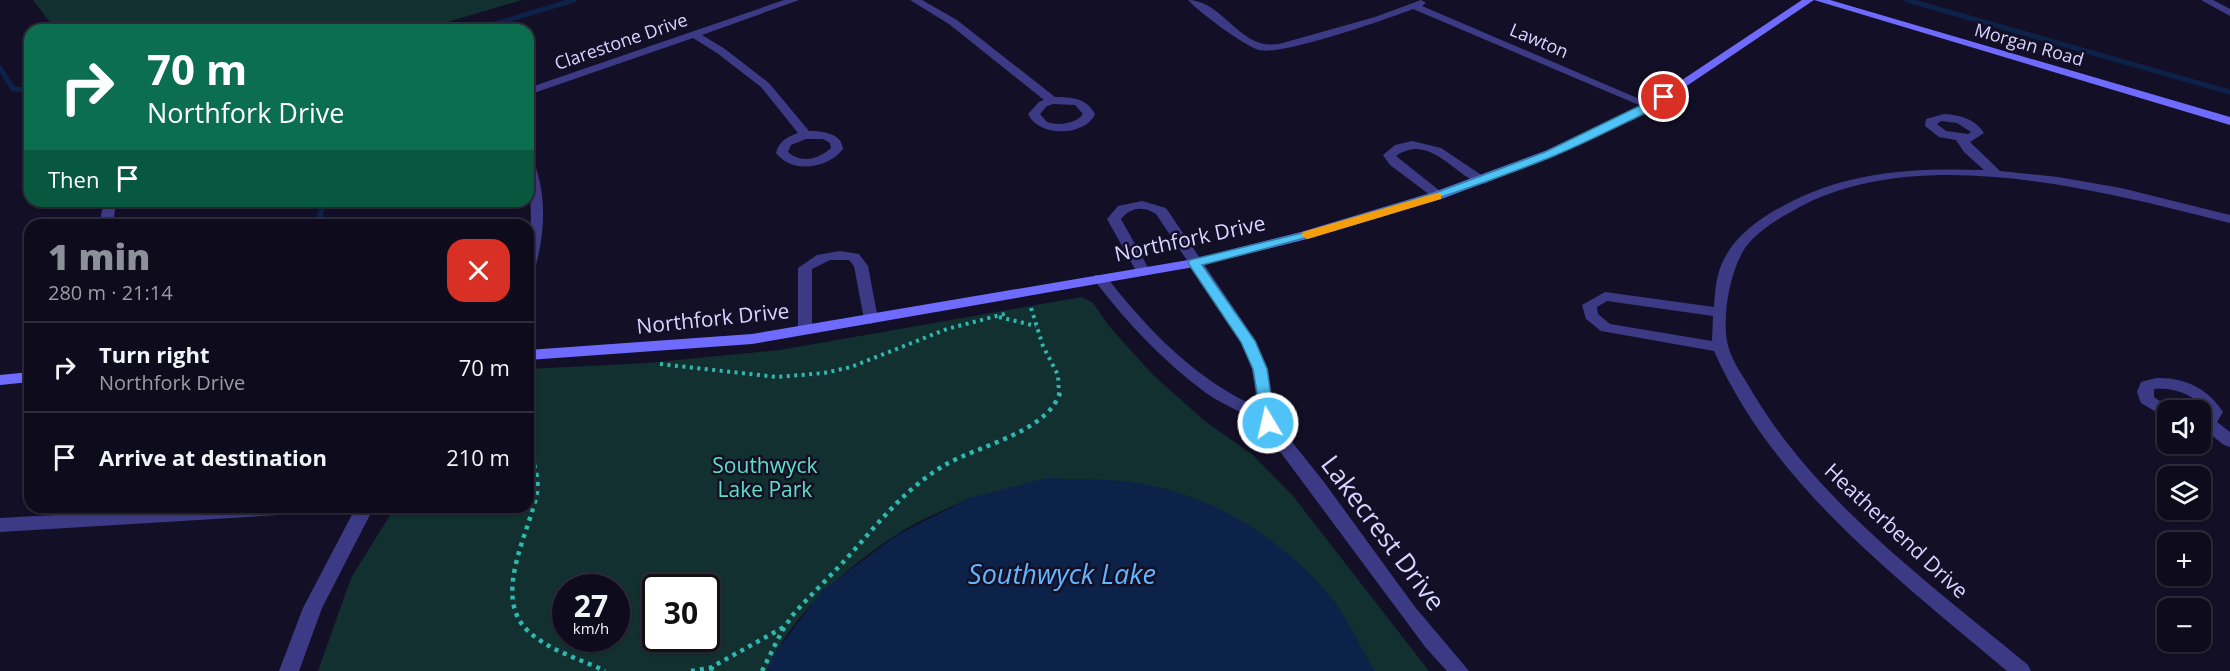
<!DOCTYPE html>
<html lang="en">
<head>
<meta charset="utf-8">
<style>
  body { margin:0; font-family:"Open Sans",sans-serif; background:#171425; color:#f1f3f6; height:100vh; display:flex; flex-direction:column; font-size:22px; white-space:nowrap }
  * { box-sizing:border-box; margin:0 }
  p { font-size:20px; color:#9b9ba3 }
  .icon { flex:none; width:33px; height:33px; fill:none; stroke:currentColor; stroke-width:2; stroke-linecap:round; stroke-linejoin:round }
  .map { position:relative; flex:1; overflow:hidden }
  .details { position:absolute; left:24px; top:219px; width:510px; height:294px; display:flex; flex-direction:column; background:#0e0b1c; border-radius:18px; box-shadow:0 2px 4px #0004,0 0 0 2px #2e2b3b }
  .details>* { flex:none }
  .hud { position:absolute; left:24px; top:24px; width:510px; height:183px; border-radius:18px; box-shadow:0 2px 4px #0004,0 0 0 2px #2e2b3b; background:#0b6e4f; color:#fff; overflow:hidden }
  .buttons { position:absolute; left:2157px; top:400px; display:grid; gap:12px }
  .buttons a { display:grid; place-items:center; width:54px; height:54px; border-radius:12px; background:#0e0b1c; box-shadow:0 2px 4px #0004,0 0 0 2px #2e2b3b; font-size:30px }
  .speed { position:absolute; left:552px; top:574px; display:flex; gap:12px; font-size:30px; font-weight:700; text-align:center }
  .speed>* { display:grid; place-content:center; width:78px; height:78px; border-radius:50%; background:#0e0b1c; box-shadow:0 2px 4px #0004,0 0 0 2px #2e2b3b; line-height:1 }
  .speed small { font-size:15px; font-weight:400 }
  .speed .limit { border:3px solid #111; border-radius:9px; background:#fff; color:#111 }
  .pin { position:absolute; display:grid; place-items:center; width:51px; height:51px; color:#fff; margin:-26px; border:3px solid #fff; border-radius:50%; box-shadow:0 2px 6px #0007 }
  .me { position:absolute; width:66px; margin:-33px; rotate:351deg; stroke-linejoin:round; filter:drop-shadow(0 0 4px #0008) }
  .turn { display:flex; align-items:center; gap:21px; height:126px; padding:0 24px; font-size:27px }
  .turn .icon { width:78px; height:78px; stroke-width:2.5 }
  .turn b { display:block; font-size:42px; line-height:51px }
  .then { display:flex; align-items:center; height:57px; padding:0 24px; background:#0003; gap:12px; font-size:22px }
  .round { display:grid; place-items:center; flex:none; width:63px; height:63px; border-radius:18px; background:#171425 }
  .head { display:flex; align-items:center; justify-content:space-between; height:102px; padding:0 24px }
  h1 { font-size:36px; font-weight:800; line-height:45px; color:#8c9099 }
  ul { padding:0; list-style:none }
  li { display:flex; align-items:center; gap:18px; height:90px; padding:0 24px; border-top:2px solid #2e2b3b }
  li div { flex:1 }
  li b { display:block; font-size:22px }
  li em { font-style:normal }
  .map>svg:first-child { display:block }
  .green { fill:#12302f; fill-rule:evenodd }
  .water { fill:#0c2248 }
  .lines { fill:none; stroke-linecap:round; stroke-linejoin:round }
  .stream-far1 { stroke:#0c2248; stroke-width:5 }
  .stream { stroke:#0c2248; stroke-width:6 }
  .path-far1 { stroke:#2fb8b0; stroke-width:4; stroke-dasharray:3 4.5; stroke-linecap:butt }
  .path { stroke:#2fb8b0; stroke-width:4.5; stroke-dasharray:4 5; stroke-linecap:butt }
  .street { fill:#3d3a85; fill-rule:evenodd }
  .secondary { fill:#6f6bff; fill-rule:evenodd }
  .route { fill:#4fc3f7; stroke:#337fa1; stroke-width:1.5 }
  .slow { fill:#f59e0b }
  .labels { text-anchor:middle; stroke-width:5; stroke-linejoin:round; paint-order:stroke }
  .far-street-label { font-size:18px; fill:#d9d4ff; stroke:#130f26 }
  .street-label { font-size:21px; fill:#d9d4ff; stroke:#130f26 }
  .park-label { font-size:21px; fill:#5fe0c0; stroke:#130f26 }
  .near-street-label { font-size:26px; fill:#d9d4ff; stroke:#130f26 }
  .near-water-label { font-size:27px; font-style:italic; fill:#62b6ff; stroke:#130f26 }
</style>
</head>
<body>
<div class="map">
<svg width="2230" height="671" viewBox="0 0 2230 671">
  <rect width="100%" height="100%" fill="#130f26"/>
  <!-- green -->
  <g class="green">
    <polygon points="33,0 522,0 421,30 257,30 241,24 218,30 56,30"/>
    <path d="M1082,297l11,6 16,23 44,49 53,47 47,33 40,41 136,175h-55l-40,-70 -364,-103c-24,12 -52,22 -74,37 -50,33 -106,80 -129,136h-449l33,-93 44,-71h133v-138l118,-6 134,-13zM566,588h50v51h-50zM656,588h50v51h-50z"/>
  </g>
  <!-- water -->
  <path class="water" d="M1047,478c30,2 62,0 91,5 77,13 147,57 195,117 16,21 28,48 41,71h-607l7,-17 49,-64 74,-55 73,-37z"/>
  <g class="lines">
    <!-- stream-far1 -->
    <g class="stream-far1">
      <polyline points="1907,0 2230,92"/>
      <polyline points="475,30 574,0"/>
      <polyline points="0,68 13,89 30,90"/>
    </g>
    <!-- stream -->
    <polyline class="stream" points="317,225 324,201"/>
    <!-- path-far1 -->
    <g class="path-far1">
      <polyline points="1031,308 1043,346 1058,375 1059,395"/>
      <polyline points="999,317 1036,326"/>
      <polyline points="660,364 777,377 824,373 851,367 947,329 1008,313"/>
    </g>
    <!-- path -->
    <g class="path">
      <path d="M528,411c3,9 0,18 1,27 0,19 11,35 8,54 -7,40 -46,104 -9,139 20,19 52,28 77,40"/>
      <polyline points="710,668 718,671"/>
      <polyline points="691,671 710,668 784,627"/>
      <path d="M762,671l20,-40 10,-15c17,-20 37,-38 54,-57 32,-35 58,-70 99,-94 34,-20 101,-32 115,-72"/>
    </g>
    <!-- street -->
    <g class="street">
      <path d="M784,0h15l-97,35 23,14 44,34 40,48c13,0 33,2 34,18 -16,20 -51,25 -67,4 3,-12 11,-16 22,-20l-37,-46 -44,-34 -24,-15 -165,57v-7zM806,139h17l7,4 1,5c-12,11 -30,16 -43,4l3,-7z"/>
      <path d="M910,0h12l35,20 98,77c16,0 32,1 40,17 -9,22 -56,24 -67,0l11,-12 5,-2 -95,-76zM1053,104l22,1 8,9c-8,10 -24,12 -36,8l-7,-8 7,-8z"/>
      <path d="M1188,0c30,0 47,38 76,44 5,1 10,0 15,0l96,-27 46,-17 5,3 -4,3 234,100 -2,2h-8l-233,-99c-26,10 -131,47 -154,41 -16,-5 -60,-38 -71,-50z"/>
      <polygon points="2201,0 2213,0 2230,9 2230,16"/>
      <path d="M1944,114c17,1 31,5 40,19l-14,9 30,29 58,6 63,11 109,27v8c-128,-32 -311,-82 -434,-14 -18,10 -34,19 -47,34 -19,21 -29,80 -20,106 5,16 17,31 25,46 67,110 176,189 274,270l3,6h-24c-109,-92 -234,-186 -293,-320l-113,-20 -15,-12 -4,-14 23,-13 109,15c1,-15 2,-30 8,-44 12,-26 35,-43 59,-56 66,-36 129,-39 203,-37l-20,-18 -8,-12 -17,-3 -14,-11 1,-7zM1941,121l16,2 14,9 -3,2 -22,-3 -9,-7zM1607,301l106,15 -1,25 -102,-17 -12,-10 -1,-7z"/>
      <path d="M1412,141l29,7 48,32 -2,3c-25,5 -54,-54 -91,-27l49,39 -1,3h-10l-44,-33 -7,-10 12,-10z"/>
      <path d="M528,158l6,4c13,36 11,70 1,107l-7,4 3,-57z"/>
      <polygon points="104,201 116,201 113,225 99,225"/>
      <path d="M1142,201l24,7 90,133 12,28 8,53 48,60 91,125 54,64h-22l-21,-23 -162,-218c-16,-17 -39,-24 -58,-37 -43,-32 -79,-70 -111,-112l-2,-3 2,-3h10c34,44 73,86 120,115 11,7 22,12 33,18l-6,-39 -11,-28 -85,-127c-13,-8 -25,-7 -35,5l29,52 -7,4 -7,-4 -29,-52 11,-13z"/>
      <polygon points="840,251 859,254 868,266 878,319 871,324 864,319 854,266 849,260 830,260 812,269 812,330 810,333 800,333 798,330 798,268 817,255"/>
      <path d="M2156,378c28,-1 52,10 67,34l-6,10 13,10v15l-6,-2 -24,-19v-11l7,-3c-12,-18 -33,-25 -53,-23v8l20,14h-6v8l-27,-16 -4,-11 4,-10z"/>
      <polygon points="199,507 322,507 319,512 313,513 0,532 0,518"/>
      <polygon points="356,507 374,507 322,608 299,671 279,671 303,608"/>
    </g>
    <!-- secondary -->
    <g class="secondary">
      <polygon points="1802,0 1830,0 2230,117 2230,125 1814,0 1654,108 1590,140 1553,157 1444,198 1311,238 1194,267 752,344 528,360 528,350 752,334 1194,259 1301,232 1434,192 1545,151 1582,134 1646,104"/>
      <polygon points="30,372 30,382 0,385 0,375"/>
    </g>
  </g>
  <!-- route -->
  <path class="route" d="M1664,94l4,1v5l-14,9c-34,16 -68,34 -103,48 -114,46 -231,78 -349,108l53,76 12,28 8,54 -7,5 -5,-1 -10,-58 -12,-27 -53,-79 2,-3 112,-27 133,-40 110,-41z"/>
  <!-- slow -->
  <polygon class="slow" points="1437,193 1441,194 1441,199 1311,238 1307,239 1301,235 1303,232"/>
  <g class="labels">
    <!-- far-street labels -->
    <g class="far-street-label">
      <text transform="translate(1539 41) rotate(23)" y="6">Lawton</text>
      <text transform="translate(621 42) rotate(-19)" y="6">Clarestone Drive</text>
      <text transform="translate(2029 45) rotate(16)" y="6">Morgan Road</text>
    </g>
    <!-- street labels -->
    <g class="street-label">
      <text transform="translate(1190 239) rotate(-12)" y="7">Northfork Drive</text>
      <text transform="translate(713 319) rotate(-6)" y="7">Northfork Drive</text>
      <text transform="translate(1896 531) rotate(43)" y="7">Heatherbend Drive</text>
    </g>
    <!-- park labels -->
    <g class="park-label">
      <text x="765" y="473">Southwyck<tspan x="765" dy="24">Lake Park</tspan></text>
    </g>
    <!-- near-street labels -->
    <g class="near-street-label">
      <text transform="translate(1383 533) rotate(53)" y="9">Lakecrest Drive</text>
    </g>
    <!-- near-water labels -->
    <g class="near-water-label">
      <text x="1062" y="584">Southwyck Lake</text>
    </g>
  </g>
</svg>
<div class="buttons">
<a><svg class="icon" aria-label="sound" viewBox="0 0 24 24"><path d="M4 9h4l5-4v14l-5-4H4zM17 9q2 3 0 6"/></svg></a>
<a><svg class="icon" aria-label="layers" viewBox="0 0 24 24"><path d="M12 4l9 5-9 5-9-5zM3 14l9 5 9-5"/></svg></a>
<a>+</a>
<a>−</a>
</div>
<div class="speed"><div>27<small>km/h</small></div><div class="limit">30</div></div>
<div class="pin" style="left:1664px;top:97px;background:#d93025"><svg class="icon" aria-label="arrive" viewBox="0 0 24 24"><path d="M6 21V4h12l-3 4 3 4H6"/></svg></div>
<svg class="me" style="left:1268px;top:423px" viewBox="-20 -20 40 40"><circle r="17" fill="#4fc3f7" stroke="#fff" stroke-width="3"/><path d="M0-11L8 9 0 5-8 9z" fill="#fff"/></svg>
<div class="hud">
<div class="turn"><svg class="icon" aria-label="right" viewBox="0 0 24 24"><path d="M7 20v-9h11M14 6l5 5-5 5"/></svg><div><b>70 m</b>Northfork Drive</div></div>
<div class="then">Then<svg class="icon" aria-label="arrive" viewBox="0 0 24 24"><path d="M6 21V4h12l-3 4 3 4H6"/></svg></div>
</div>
<section class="details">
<div class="head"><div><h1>1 min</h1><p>280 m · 21:14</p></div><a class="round" style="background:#d93025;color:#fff"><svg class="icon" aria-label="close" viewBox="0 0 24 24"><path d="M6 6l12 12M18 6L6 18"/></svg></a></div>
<ul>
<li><svg class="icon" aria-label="right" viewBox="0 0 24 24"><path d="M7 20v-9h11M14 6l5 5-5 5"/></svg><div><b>Turn right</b><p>Northfork Drive</p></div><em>70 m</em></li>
<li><svg class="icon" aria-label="arrive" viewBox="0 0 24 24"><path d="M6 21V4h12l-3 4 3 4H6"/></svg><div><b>Arrive at destination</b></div><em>210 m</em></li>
</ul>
</section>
</div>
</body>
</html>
